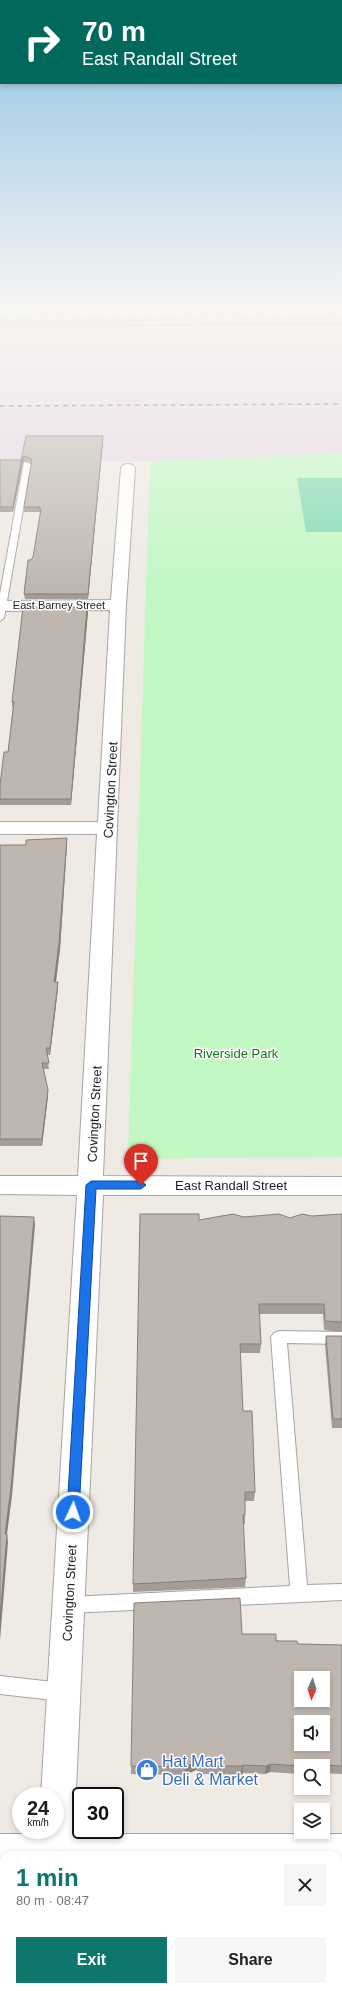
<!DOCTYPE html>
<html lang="en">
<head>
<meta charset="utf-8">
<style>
  body { margin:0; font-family:Helvetica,sans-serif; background:#f6f6f6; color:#202124; height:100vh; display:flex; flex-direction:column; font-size:15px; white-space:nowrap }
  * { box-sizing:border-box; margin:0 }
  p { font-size:13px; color:#757577 }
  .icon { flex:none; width:22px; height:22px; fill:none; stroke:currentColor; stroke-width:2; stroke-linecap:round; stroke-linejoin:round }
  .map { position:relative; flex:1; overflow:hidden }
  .details { position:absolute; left:0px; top:1851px; width:342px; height:140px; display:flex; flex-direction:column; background:#fff; border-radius:12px 12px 0 0; box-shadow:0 2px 6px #0003 }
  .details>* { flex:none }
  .banner { position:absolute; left:0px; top:0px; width:342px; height:84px; box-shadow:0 2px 6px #0003; background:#00695c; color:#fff; overflow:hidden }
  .needle { width:26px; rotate:183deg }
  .fabs { position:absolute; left:294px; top:1671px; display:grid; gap:8px }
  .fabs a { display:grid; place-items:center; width:36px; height:36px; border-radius:0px; background:#fff; box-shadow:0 2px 6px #0003; font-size:20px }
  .speed { position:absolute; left:12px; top:1787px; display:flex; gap:8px; font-size:20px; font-weight:700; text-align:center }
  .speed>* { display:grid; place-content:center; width:52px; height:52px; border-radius:50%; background:#fff; box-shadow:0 2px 6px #0003; line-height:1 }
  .speed small { font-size:10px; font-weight:400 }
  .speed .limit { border:2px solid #111; border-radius:6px; background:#fff; color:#111 }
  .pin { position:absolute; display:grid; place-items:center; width:34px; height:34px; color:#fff; margin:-41px -17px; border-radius:50% 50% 50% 0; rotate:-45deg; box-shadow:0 0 4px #0007 }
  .pin .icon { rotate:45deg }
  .me { position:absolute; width:44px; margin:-22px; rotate:3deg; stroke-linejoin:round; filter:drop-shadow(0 0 3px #0008) }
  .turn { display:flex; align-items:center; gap:14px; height:84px; padding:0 16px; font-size:18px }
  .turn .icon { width:52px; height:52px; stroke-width:2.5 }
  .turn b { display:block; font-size:28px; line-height:34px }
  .round { display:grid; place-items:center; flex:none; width:42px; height:42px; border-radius:0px; background:#f6f6f6 }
  .headline { display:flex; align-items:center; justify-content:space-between; height:68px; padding:0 16px }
  h1 { font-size:24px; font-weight:700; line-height:30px; color:#0f766e }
  .action { display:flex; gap:8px; margin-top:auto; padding:8px 16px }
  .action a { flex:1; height:46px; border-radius:0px; background:#0f766e; color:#fff; font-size:16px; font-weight:700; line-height:46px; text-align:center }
  .action a+a { background:#f6f6f6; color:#202124 }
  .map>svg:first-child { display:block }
  .industrial { fill:#e7d6e5 }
  .park { fill:#c1f8c3 }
  .pitch { fill:#83dcb5 }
  .pier { fill:#fff }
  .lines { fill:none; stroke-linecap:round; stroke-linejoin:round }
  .primary-tunnel { stroke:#c5c1bc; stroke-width:12; stroke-dasharray:12 6; stroke-linecap:butt }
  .service-casing { stroke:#a5a5a5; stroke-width:2 }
  .minor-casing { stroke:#a5a5a5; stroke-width:2 }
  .tertiary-casing { stroke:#a5a5a5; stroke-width:2 }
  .motorway-casing { stroke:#d5286c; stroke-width:2 }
  .service { fill:#fff; fill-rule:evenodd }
  .minor { fill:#fff; fill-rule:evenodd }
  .tertiary { fill:#fff; fill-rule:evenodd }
  .motorway { fill:#e48da2; fill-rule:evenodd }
  .rail { stroke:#6c6c6c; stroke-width:1.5; stroke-dasharray:4.5 4.5; stroke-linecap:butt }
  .wall { fill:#a49d97 }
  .shaded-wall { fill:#867f7b }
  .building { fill:#bfb6b0; stroke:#867f7b; fill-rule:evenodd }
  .route { fill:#1a73e8; stroke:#114b97 }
  .labels { text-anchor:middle; stroke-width:3; stroke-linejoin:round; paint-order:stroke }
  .far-street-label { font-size:11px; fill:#1e1e1e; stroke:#fff }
  .street-label { font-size:13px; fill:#1e1e1e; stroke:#fff }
  .park-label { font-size:13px; fill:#0e7a11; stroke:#fff }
  .near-shop-label { font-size:16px; fill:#366cbe; stroke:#fff; text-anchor:start }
</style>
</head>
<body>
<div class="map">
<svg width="342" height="1991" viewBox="0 0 342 1991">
  <rect width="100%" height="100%" fill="#efeae4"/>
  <!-- industrial -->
  <polygon class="industrial" points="342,326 342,453 150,461 0,461 0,327"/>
  <!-- park -->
  <polygon class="park" points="342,453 342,1157 128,1159 150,461"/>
  <!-- pitch -->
  <polygon class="pitch" points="297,478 342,478 342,532 306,532"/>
  <!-- pier -->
  <polygon class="pier" points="0,309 342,309 342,325 312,325 310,320 0,319"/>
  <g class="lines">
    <!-- primary-tunnel -->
    <polyline class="primary-tunnel" points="0,313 342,313"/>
    <!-- service casing -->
    <g class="service-casing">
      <g id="service">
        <polygon points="24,462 31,464 4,618 0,621 0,594"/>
        <polygon points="279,1331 342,1332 342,1344 287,1343 307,1585 342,1584 342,1600 70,1613 64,1611 61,1605 64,1599 70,1597 290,1586 271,1337 274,1333"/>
        <polygon points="0,1676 62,1683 68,1686 71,1692 68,1698 62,1701 0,1694"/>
      </g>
    </g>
    <!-- minor casing -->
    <g class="minor-casing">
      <g id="minor">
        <polygon points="128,464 133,465 135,468 126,605 103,1176 342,1177 342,1195 103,1195 73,1855 37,1855 39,1830 55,1830 55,1796 41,1796 77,1195 0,1194 0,1176 78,1176 97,834 0,834 0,822 98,822 110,610 0,611 0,601 111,600 121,468 123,465"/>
        <rect x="36" y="1987" width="38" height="4"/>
      </g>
    </g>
    <!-- tertiary casing -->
    <g class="tertiary-casing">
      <polygon id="tertiary" points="0,1834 342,1834 342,1870 338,1870 338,1855 4,1855 4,1870 0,1870"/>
    </g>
    <!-- motorway casing -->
    <g class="motorway-casing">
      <polygon id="motorway" points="342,318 342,324 0,326 0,320"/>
    </g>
    <!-- service -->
    <use href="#service" class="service"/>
    <!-- minor -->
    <use href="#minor" class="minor"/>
    <!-- tertiary -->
    <use href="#tertiary" class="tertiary"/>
    <!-- motorway -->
    <use href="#motorway" class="motorway"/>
    <!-- rail -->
    <polyline class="rail" points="0,406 342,404"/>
  </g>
  <!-- wall -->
  <g class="wall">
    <polygon points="26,436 103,436 103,441 88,599 25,599 24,594 31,560 33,557 40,514 40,512 24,512 24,507 31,463 24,461 23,462 13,512 0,512 0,460 21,460"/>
    <polygon points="87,607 88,612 71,805 0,805 0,785 8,752 13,707 12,707 12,702"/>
    <polygon points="67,838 67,844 60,949 56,982 58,982 58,988 50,1055 47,1055 49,1069 44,1069 48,1096 42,1146 0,1146 0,845 26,845"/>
    <polygon points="342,1214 342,1332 324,1330 323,1314 259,1314 261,1344 260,1353 240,1353 243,1411 255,1492 254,1501 245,1501 245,1524 243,1524 246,1578 245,1587 133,1592 133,1584 199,1220 244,1217 290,1218 312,1216"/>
    <polygon points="326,1336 342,1336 342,1428 332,1428 325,1345"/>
    <polygon points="242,1634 298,1644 342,1645 342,1774 323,1773 323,1766 301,1766 301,1772 299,1774 270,1772 265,1774 243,1773 241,1775 209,1774 201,1774 196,1770 185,1775 131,1774 131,1766"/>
  </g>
  <!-- shaded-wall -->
  <g class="shaded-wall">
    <polygon points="103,436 103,441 88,599 88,594"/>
    <polygon points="24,456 24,461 23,462 13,512 13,507 22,457"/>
    <polygon points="87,607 88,612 71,805 71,799"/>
    <polygon points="67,838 67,844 60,949 55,988 54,982"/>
    <polygon points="58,982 58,988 50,1055 50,1048"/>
    <polygon points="48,1090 48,1096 42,1146 42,1139"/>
    <polygon points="34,1217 35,1225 12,1496 7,1534 8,1542 0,1640 0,1618 5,1534"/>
    <polygon points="196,1762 196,1770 185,1775 185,1767"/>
    <polygon points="271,1764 270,1772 265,1774 266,1766"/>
    <polygon points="302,1764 301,1772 299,1774 300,1766"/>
    <polygon points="243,1765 243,1773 241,1775 242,1766"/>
  </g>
  <!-- building -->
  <g class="building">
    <polygon points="26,436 103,436 88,594 24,594 28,560 31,560 33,557 41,509 39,509 40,507 24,507 32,459 24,456 22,457 13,507 0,507 0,460 21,460"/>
    <polygon points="23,607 87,607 71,799 0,799 0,785 4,752 8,752 14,702 12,702"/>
    <polygon points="67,838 59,943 54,982 58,982 50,1048 46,1048 49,1063 42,1063 48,1090 42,1139 0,1139 0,845 26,845 26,840"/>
    <polygon points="140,1214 199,1214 199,1220 233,1214 244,1217 279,1214 290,1218 302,1214 312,1216 342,1214 342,1322 325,1321 324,1304 259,1304 261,1344 240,1344 243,1411 252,1411 255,1492 245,1492 245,1515 243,1515 246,1578 133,1584"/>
    <polygon points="0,1216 34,1217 11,1488 5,1534 7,1534 0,1618"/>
    <polygon points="326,1336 342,1336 342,1419 333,1419"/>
    <path d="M240,1598l2,36h34v7h21l1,3 44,1v121l-40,-2 -2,2 -29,-2 -5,2 -23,-1 -1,1h-41l-5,-4 -11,5 -54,-1 3,-163zM301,1678h22v22h-22zM301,1722h22v22h-22z"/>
    <polygon points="338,1925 342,1925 342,1991 114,1991 114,1987 338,1987"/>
  </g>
  <!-- sky -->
  <linearGradient id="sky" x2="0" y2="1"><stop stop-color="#8dc0e3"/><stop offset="0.53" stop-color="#f8f6f3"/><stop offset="1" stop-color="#f8f6f3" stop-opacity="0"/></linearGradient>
  <rect width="342" height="587" fill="url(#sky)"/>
  <!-- route -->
  <polygon class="route" points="91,1181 141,1181 146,1185 141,1189 96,1189 79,1512 78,1516 73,1517 69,1516 67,1512 86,1185"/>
  <!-- icons -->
  <defs>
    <g id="shop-disc" transform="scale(1.15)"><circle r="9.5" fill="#3f7fe0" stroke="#fff"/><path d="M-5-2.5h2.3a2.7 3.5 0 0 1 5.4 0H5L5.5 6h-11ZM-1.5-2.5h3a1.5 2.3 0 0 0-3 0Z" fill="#fff"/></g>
  </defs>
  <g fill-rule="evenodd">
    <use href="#shop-disc" x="147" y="1770"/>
  </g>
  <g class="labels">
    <!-- far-street labels -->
    <g class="far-street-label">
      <text x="59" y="609">East Barney Street</text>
    </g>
    <!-- street labels -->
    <g class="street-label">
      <text transform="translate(110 790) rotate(-87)" y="5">Covington Street</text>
      <text transform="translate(94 1114) rotate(-87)" y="5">Covington Street</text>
      <text x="231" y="1190">East Randall Street</text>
      <text transform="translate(69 1593) rotate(-87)" y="5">Covington Street</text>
    </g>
    <!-- park labels -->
    <g class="park-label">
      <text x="236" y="1058">Riverside Park</text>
    </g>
    <!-- near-shop labels -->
    <g class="near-shop-label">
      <text x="162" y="1767">Hat Mart<tspan x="162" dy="18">Deli &amp; Market</tspan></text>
    </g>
  </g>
</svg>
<div class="fabs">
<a><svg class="needle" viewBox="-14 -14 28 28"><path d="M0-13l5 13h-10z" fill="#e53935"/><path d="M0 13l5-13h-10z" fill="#757577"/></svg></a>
<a><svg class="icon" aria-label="sound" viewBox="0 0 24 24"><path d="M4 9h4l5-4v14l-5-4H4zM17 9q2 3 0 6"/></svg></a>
<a><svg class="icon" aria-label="search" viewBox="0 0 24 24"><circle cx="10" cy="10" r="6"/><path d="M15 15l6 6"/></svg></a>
<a><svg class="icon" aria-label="layers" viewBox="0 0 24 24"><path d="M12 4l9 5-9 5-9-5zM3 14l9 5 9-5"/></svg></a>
</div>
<div class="speed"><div>24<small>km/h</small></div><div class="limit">30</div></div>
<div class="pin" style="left:141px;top:1185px;background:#d93025"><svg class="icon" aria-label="arrive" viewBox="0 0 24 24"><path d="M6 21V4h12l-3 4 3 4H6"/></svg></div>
<svg class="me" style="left:73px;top:1512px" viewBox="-20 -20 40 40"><circle r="17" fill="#1a73e8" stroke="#fff" stroke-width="3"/><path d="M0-11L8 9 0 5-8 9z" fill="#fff"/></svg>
<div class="banner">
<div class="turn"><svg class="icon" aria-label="right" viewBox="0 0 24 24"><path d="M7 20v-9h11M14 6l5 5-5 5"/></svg><div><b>70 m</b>East Randall Street</div></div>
</div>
<section class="details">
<div class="headline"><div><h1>1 min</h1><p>80 m · 08:47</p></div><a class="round"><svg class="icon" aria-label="close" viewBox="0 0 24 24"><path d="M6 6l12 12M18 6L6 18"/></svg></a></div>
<div class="action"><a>Exit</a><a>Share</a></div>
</section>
</div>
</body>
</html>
